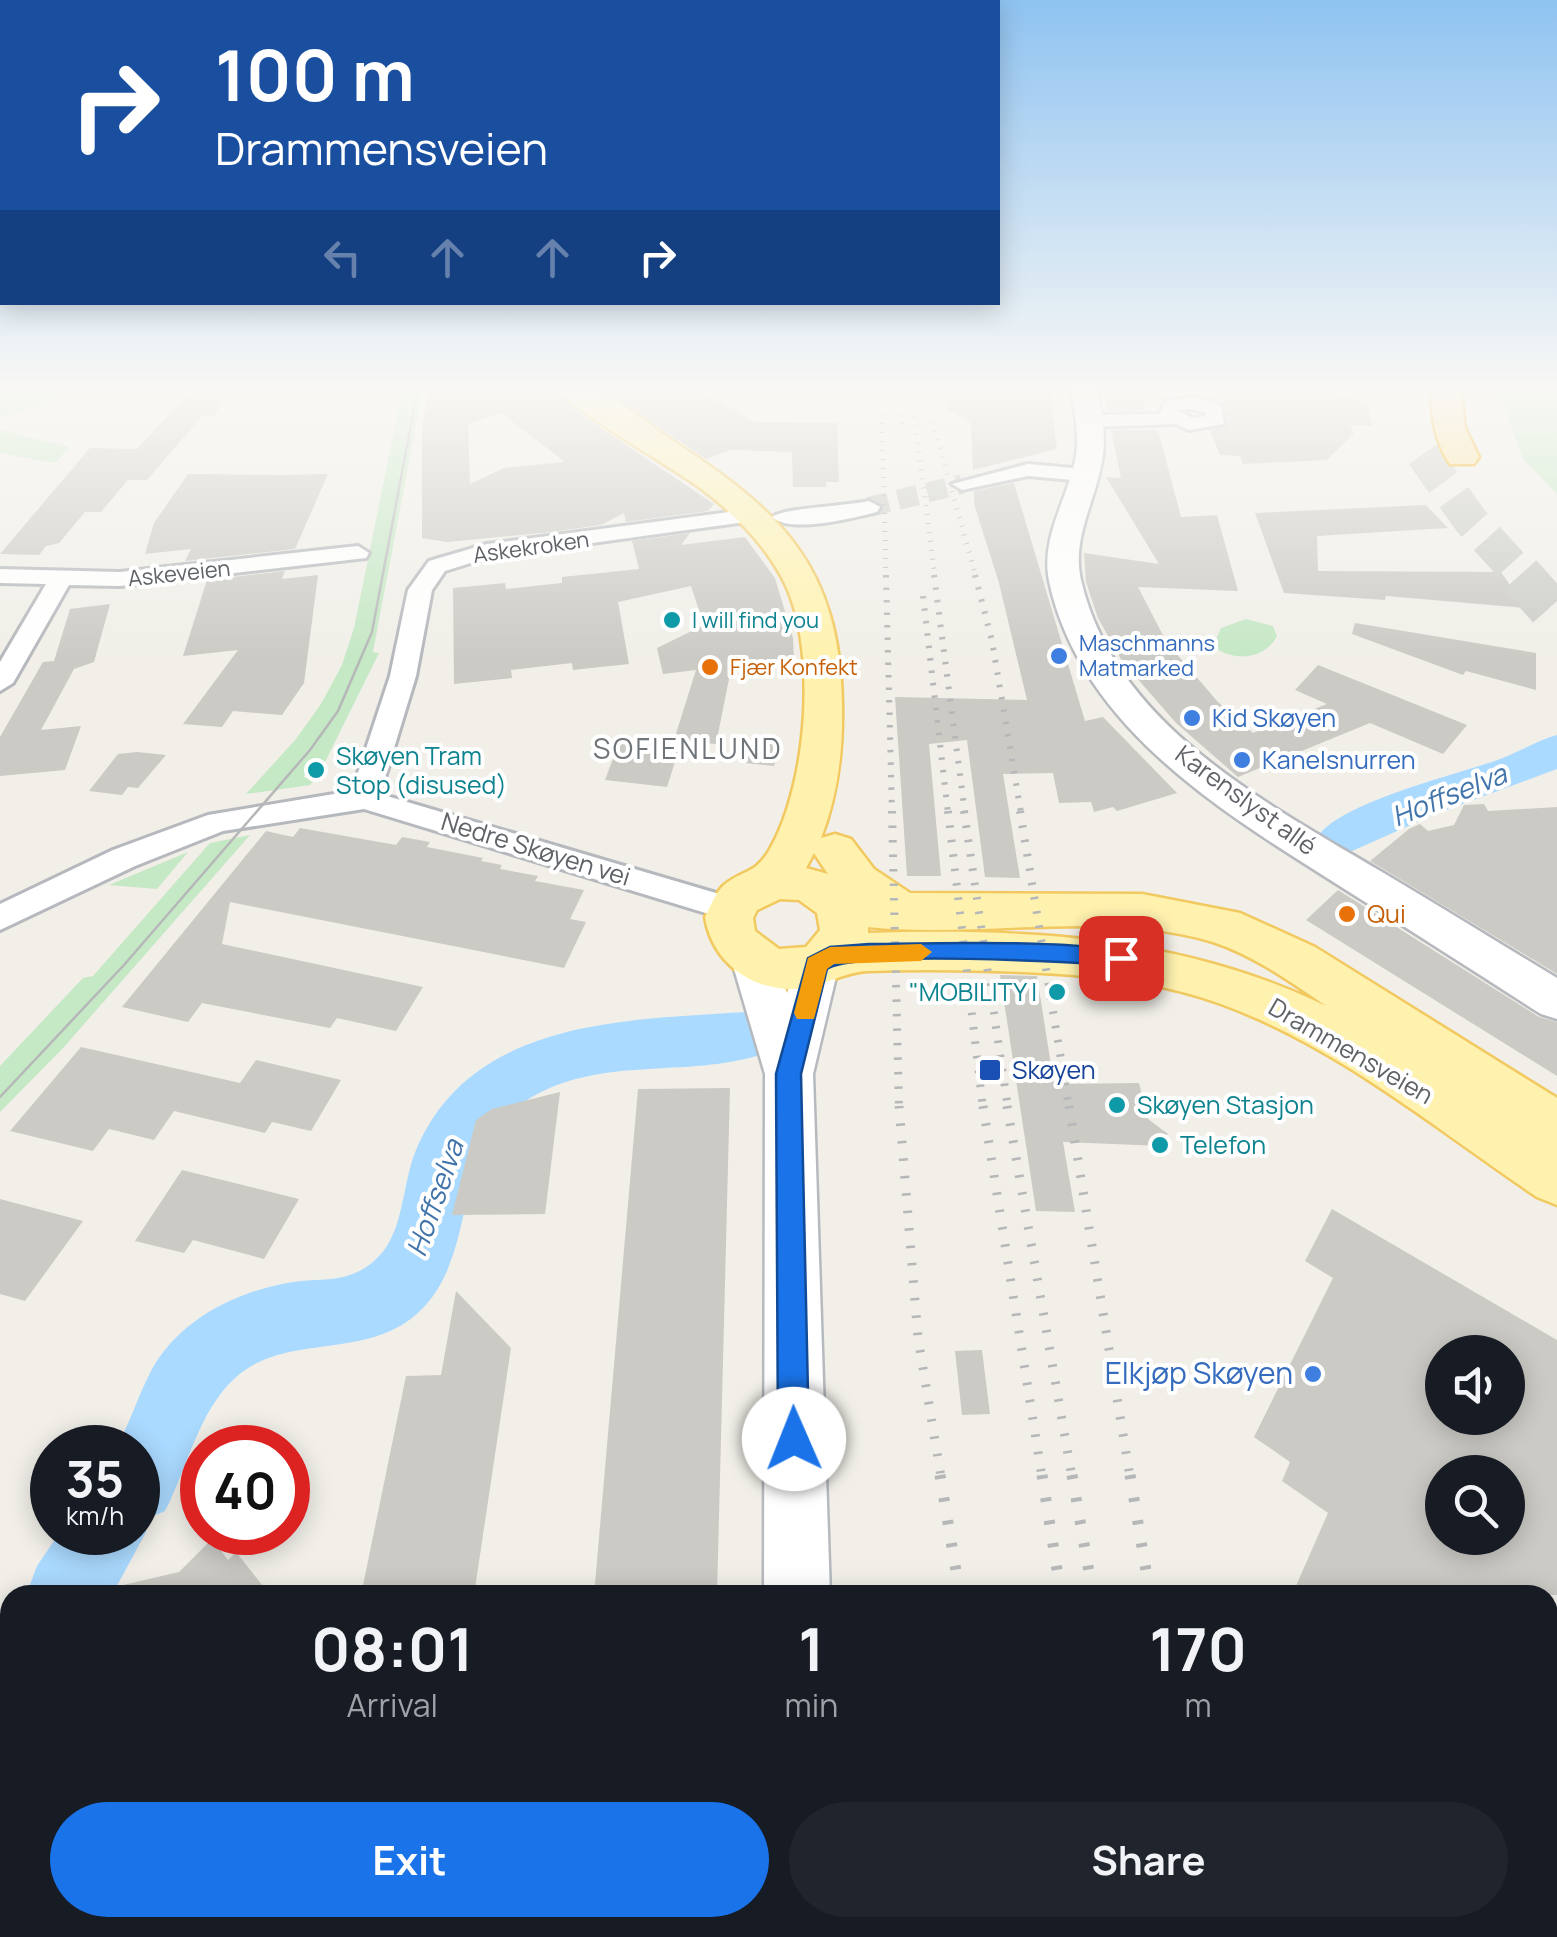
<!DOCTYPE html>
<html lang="en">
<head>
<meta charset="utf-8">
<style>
  body { margin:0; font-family:Manrope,sans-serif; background:#20242c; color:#f1f3f6; height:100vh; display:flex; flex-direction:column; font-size:38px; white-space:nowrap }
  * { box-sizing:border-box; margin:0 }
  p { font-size:32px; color:#9ea1a6 }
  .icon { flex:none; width:55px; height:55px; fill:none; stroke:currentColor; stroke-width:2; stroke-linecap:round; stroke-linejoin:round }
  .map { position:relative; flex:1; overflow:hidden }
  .details { position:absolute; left:0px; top:1585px; width:1558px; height:352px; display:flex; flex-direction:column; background:#171b24; border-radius:30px 30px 0 0; box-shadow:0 5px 25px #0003 }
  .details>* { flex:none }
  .banner { position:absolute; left:0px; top:0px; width:1000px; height:305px; box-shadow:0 5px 25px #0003; background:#1a4fa0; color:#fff; overflow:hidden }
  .controls { position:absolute; left:1425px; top:1335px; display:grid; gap:20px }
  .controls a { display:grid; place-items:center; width:100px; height:100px; border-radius:50%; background:#171b24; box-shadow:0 5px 25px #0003; font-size:50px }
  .speed { position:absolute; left:30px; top:1425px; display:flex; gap:20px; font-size:50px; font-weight:700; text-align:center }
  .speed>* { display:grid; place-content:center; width:130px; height:130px; border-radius:50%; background:#171b24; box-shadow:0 5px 25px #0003; line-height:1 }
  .speed small { font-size:25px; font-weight:400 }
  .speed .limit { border:15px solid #d22; background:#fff; color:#111 }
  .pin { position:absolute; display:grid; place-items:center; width:85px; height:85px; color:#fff; margin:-42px; border-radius:20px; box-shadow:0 5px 15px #0006 }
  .me { position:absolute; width:110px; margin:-55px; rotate:359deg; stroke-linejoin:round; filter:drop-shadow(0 0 8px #0008) }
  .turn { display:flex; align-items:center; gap:35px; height:210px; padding:0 50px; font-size:45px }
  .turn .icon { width:130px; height:130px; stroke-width:2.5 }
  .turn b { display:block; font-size:70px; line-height:85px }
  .lanes { display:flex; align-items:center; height:95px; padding:0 50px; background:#0003; justify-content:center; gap:50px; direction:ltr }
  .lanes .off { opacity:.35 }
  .eta { display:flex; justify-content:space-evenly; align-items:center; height:170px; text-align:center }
  .eta b { font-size:60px; font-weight:700; line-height:70px }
  .primary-button { display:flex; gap:20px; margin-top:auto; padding:20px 50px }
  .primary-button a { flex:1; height:115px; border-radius:60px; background:#1a73e8; color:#fff; font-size:40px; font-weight:700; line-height:115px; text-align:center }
  .primary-button a+a { background:#20242c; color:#f1f3f6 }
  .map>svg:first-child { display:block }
  .green { fill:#c5e8c5 }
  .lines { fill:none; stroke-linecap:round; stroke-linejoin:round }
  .river { fill:#aadaff; fill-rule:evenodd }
  .building { fill:#cccac5; fill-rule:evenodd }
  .street-tunnel { stroke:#ccccc8; stroke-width:20; stroke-dasharray:20 10; stroke-linecap:butt }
  .highway-tunnel-far1 { stroke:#ccccc8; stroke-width:35; stroke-dasharray:35 18; stroke-linecap:butt }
  .highway-tunnel { stroke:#ccccc8; stroke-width:44; stroke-dasharray:44 21; stroke-linecap:butt }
  .street-casing { stroke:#b5b8bc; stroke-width:6 }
  .secondary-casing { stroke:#b6babf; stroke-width:5 }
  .primary-casing { stroke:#f2c960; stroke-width:5 }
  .highway-casing { stroke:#f9ab00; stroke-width:5 }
  .street { fill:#fff; fill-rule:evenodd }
  .secondary { fill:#fff; fill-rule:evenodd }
  .primary { fill:#fff2af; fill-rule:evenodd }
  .highway { fill:#fde293; fill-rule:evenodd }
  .tram { stroke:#b6b7b8; stroke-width:2.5 }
  .rail-far4 { stroke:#b6b7b8; stroke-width:5; stroke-dasharray:1 8; stroke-linecap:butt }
  .rail-far3 { stroke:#b6b7b8; stroke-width:6; stroke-dasharray:2.5 10; stroke-linecap:butt }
  .rail-far2 { stroke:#b6b7b8; stroke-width:8; stroke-dasharray:2.5 12; stroke-linecap:butt }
  .rail-far1 { stroke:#b6b7b8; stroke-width:9; stroke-dasharray:2.5 15; stroke-linecap:butt }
  .rail { stroke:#b6b7b8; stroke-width:11; stroke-dasharray:4 19; stroke-linecap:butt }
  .route { fill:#1a73e8; stroke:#114b97; stroke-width:2.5 }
  .slow { fill:#f59e0b }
  .culture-dot { fill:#0f9aa8; stroke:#fff; stroke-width:4 }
  .shop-dot { fill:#3f7fe0; stroke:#fff; stroke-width:4 }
  .food-dot { fill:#e8710a; stroke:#fff; stroke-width:4 }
  .transit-dot { fill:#1a4fb4; stroke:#fff; stroke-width:4 }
  .labels { text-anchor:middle; stroke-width:8; stroke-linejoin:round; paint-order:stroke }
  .far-street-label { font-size:22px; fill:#5f6368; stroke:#fff }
  .far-culture-label { font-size:22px; fill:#0d838f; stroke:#fff; text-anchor:start }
  .far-shop-label { font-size:22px; fill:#366cbe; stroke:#fff; text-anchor:start }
  .far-food-label { font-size:22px; fill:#c56008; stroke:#fff; text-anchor:start }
  .shop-label { font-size:25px; fill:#366cbe; stroke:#fff; text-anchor:start }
  .culture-label { font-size:25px; fill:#0d838f; stroke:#fff; text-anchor:start }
  .street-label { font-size:25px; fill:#5f6368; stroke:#fff }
  .food-label { font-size:25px; fill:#c56008; stroke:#fff; text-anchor:start }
  .transit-label { font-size:25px; fill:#164399; stroke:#fff; text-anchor:start }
  .neighbourhood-label { font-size:28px; letter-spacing:2.5px; fill:#70757a; stroke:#fff }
  .water-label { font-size:28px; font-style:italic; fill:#4174aa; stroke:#fff }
  .near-shop-label { font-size:30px; fill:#366cbe; stroke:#fff; text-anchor:end }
</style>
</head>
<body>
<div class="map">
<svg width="1557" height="1937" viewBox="0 0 1557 1937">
  <rect width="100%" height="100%" fill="#f1efe8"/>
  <!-- green -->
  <g class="green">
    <polygon points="403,387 423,387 373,652 379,653 325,762 317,761 303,777 314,780 310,785 246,794 296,739 321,704 342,665 354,628"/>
    <polygon points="1496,387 1557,387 1557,494 1523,459"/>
    <polygon points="0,390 64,397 0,418"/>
    <polygon points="0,430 69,447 56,463 0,453"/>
    <path d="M1246,619l27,7 4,10c-12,24 -45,26 -64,10l8,-18z"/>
    <polygon points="250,835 63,1048 0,1112 0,1066 83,978 93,976 210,843"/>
    <polygon points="188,852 157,889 109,885"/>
  </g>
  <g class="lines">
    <!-- river -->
    <g class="river">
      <path d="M1557,735v34l-122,45 -94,42 -18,-5 -7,-12c22,-37 141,-64 184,-80 19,-7 36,-18 57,-24z"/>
      <path d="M746,1012l20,7 9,17 -9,17c-79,27 -168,0 -242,49 -70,45 -47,132 -91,194 -52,72 -142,31 -198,82 -37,34 -47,89 -70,133l-24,10 5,11 -34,63h-86l11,-29 23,-34h78v-84h-22c14,-25 22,-52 35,-77 27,-50 82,-78 136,-88 33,-6 58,2 86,-21 32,-26 28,-76 43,-112 55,-131 209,-130 330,-138z"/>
      <polygon points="10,1656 10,1754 0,1758 0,1661"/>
    </g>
  </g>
  <!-- building -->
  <g class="building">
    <path d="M428,387h124l28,27 134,90 -6,7 -82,11 -2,-9 -23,12 -50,7 -104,10 -25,-4v-105zM501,413l64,49 -61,6 -34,16 -2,-60z"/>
    <polygon points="599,387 697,387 754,422 837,423 839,482 826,482 826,487 793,487 792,452 731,450 706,459"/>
    <polygon points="953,387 1049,387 1057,449 973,470 971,422 947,410"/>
    <polygon points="1103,387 1140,387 1146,410 1107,411"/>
    <polygon points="1192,387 1338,387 1344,398 1366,399 1372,426 1350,425 1354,433 1327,460 1243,464 1240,456 1220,455 1210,430 1227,426 1225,405 1195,393"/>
    <polygon points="191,391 234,392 213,416 203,415 147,480 128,480 101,512 85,512 59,543 46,546 39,555 0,554 90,448 137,449"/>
    <polygon points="1111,430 1158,430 1181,517 1217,515 1238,591 1138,587 1167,643 1218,702 1253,733 1327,704 1295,690 1318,665 1467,725 1443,754 1370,723 1238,777 1176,723 1122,661 1098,618 1086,582 1084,553 1159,564 1106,477 1121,478"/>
    <polygon points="188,474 282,475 328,474 295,549 185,561 191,549 145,554 154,523"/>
    <polygon points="1014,483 1085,721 1103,717 1177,793 1117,811 1113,807 1094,812 1091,802 1059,803 1053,773 1003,774 1020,878 985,877 967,740 929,744 941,876 907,876 895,697 1027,700 999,583 974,504 974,491"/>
    <polygon points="1426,505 1448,528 1317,536 1318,571 1501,572 1526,608 1386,596 1385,600 1284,593 1255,513"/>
    <polygon points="690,533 681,545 745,537 775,578 793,638 794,664 732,664 716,744 674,740 696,670 663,674 657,648 704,625 691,586 618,602 629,664 573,670 572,663 511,670 512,678 454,684 453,588 505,583 506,589 562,583 562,577 639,569 632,541"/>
    <polygon points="285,571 282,579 318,575 304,683 282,715 233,711 222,727 183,724 238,650 183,656 207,580"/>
    <polygon points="110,604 94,662 74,669 41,730 81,726 65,770 0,776 0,737 43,662 54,661 70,609"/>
    <polygon points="1355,623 1536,653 1536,690 1466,671 1463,675 1352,634"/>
    <polygon points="753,736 781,739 774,766 745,763"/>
    <polygon points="620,740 680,746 667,787 605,780"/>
    <polygon points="137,752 166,755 138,788 128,787 122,795 89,791 118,754"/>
    <polygon points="1484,804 1488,811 1557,807 1557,974 1370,861 1409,829 1420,824 1428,831 1454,825 1464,805"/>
    <polygon points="300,828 396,845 402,837 430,842 427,847 483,858 481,861 502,865 500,869 538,876 535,881 584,890 570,919 586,922 564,968 230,902 222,944 423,987 396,1031 337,1018 330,1028 202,1003 188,1022 122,1007 266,831 293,837"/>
    <polygon points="1338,890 1539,1017 1557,1022 1557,1076 1306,920"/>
    <polygon points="1000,975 1037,976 1054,1084 1139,1083 1148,1119 1168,1134 1161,1139 1163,1146 1063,1142 1075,1212 1036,1211"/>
    <polygon points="81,1047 240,1083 256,1060 341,1080 311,1131 272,1122 265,1133 174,1111 154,1140 109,1129 93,1151 10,1131"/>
    <polygon points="730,1088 717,1595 594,1595 638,1089"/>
    <polygon points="560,1092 545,1214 452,1215 476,1120 492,1109"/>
    <polygon points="182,1170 299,1199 264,1259 193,1240 184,1253 135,1241"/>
    <polygon points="0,1199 83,1221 25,1301 0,1294"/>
    <path d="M1332,1209l225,131v255h-265l36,-82 -46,-32 8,-19 -36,-25 79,-159 -28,-17zM1442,1352h66v66h-66zM1442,1472h66v66h-66z"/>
    <polygon points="456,1291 511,1348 474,1595 361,1595 406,1376 441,1375"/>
    <polygon points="982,1350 990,1414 962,1415 955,1351"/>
    <polygon points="212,1539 228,1560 236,1552 270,1595 124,1595 123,1585 179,1572"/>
  </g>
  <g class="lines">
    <!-- street-tunnel -->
    <polyline class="street-tunnel" points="869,507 962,484"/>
    <!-- highway-tunnel-far1 -->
    <polyline class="highway-tunnel-far1" points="1423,454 1471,521 1522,577"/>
    <!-- highway-tunnel -->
    <polyline class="highway-tunnel" points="1520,575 1557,616"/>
    <!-- street casing -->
    <g class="street-casing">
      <g id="street">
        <path d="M1194,397l27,9 3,18 -35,6 -13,-6 -87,3 -10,-6 10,-6 70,-1 7,-13zM1192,409l14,4v3l-14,2 -13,-8z"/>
        <polygon points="1028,464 1084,469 1094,475 1084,481 1028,476 962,490 952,484"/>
        <path d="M869,501l11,6 -3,5c-24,6 -86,22 -105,5 10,-9 76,-11 97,-16z"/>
        <polygon points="752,509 760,510 760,520 490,557 445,571 432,590 416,676 380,794 743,901 748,909 743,917 732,921 364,809 223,831 135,866 0,930 0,904 113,850 208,815 352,791 390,676 408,590 429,561 487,544"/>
        <polygon points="358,546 369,553 366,558 120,586 69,585 13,683 0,691 0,662 46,584 0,583 0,569 120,572"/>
      </g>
    </g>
    <!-- secondary casing -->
    <g class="secondary-casing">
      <g id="secondary">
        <path d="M1070,387h26c5,22 10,45 7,68 -5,42 -32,81 -22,125 33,144 185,223 301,292 59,35 117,71 175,106v41l-16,-5c-63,-40 -124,-80 -187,-119 -120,-76 -273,-163 -305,-314 -9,-45 20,-83 27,-126 3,-22 -1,-45 -6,-68z"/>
        <polygon points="754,945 770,950 787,993 801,952 817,947 833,952 839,964 813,1074 830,1595 764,1595 765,1074 732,962 738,950"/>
        <polygon points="772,1928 849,1928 850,1937 772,1937"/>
      </g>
    </g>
    <!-- primary casing -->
    <g class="primary-casing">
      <path id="primary" d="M556,387c10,0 21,-1 31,0 20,4 64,39 83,52 111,72 170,127 172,265 1,47 -4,90 -21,134l14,-4 16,5 23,30 36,24 232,1 98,19 75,34 242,151v107l-20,-8c-101,-68 -200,-151 -316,-193 -57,-21 -119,-28 -179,-31 -57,-3 -116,-4 -174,-2 -26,1 -47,17 -72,18 -46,2 -84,-28 -91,-72 5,-10 11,-25 19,-32 20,-16 31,-10 46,-36 38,-66 49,-206 11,-273 -19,-35 -50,-65 -82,-89 -33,-24 -123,-73 -143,-100zM814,853l14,21 -22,-6zM780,899l19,1 18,13 3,17 -14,17 -27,2 -24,-18 -2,-13 4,-8zM868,927c110,12 238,-18 345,15 40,13 78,40 113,64 -144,-70 -299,-78 -458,-73z"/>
    </g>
    <!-- highway casing -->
    <g class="highway-casing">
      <path id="highway" d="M1430,387h31l4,41 14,29 -5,7h-24c-16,-24 -18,-48 -20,-77z"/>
    </g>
    <!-- street -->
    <use href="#street" class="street"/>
    <!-- secondary -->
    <use href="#secondary" class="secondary"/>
    <!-- primary -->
    <use href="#primary" class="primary"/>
    <!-- highway -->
    <use href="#highway" class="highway"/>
    <!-- tram -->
    <polyline class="tram" points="0,1097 124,965 310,750 338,711 372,632 418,387"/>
    <!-- rail-far4 -->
    <g class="rail-far4">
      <polyline points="881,387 886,577"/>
      <polyline points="899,387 903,427"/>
      <polyline points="923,387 976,577"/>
      <polyline points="913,407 935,577"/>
    </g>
    <!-- rail-far3 -->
    <g class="rail-far3">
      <polyline points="886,575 892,813"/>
      <polyline points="934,575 965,813"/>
      <polyline points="975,575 992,641 1021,813"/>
      <polyline points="923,596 948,813"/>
    </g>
    <!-- rail-far2 -->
    <g class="rail-far2">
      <polyline points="892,811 899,1108"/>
      <polyline points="948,811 983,1108"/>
      <polyline points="964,811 1008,1108"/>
      <polyline points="1020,811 1069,1108"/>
    </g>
    <!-- rail-far1 -->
    <g class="rail-far1">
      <polyline points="899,1106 918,1338 941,1477"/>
      <polyline points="983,1106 1042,1477"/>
      <polyline points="1007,1106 1072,1477"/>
      <polyline points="1069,1106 1130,1477"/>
    </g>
    <!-- rail -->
    <g class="rail">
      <polyline points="940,1475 960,1595"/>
      <polyline points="1042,1475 1061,1595"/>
      <polyline points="1072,1475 1093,1595"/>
      <polyline points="1130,1475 1150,1595"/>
      <polyline points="1037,1928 1039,1937"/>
      <polyline points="1132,1928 1135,1937"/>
      <polyline points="1168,1928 1171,1937"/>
      <polyline points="1218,1928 1221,1937"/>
    </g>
  </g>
  <!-- sky -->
  <linearGradient id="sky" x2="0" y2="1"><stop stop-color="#8fc3f1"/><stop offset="0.59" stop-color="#f9f8f5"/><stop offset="1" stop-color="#f9f8f5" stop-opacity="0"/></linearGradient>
  <rect width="1557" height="659" fill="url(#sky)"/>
  <!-- route -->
  <path class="route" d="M869,944c37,0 250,-7 263,14l-11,8c-45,-4 -265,-16 -294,3l-26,105 8,365 -4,11 -11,5 -11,-5 -5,-11 -2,-365 32,-116 22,-11z"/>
  <!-- slow -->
  <polygon class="slow" points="921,944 932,952 921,961 834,964 827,969 814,1019 797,1019 794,1013 808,958 830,947"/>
  <!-- markers -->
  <g class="culture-dot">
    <circle cx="672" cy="620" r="10"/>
    <circle cx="316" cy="770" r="10"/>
    <circle cx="1057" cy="992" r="10"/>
    <circle cx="1117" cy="1105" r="10"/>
    <circle cx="1160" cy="1145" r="10"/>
  </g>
  <g class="shop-dot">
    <circle cx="1059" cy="656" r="10"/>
    <circle cx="1192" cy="718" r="10"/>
    <circle cx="1242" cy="760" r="10"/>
    <circle cx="1313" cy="1374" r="10"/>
  </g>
  <g class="food-dot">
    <circle cx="710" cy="667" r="10"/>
    <circle cx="1347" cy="914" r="10"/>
  </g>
  <rect class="transit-dot" x="978" y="1058" width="24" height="24" rx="5"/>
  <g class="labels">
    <!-- far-street labels -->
    <g class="far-street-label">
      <text transform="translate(531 547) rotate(-8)" y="8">Askekroken</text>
      <text transform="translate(179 573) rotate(-6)" y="8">Askeveien</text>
    </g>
    <!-- far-culture labels -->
    <g class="far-culture-label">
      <text x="692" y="628">I will find you</text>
    </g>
    <!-- far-shop labels -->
    <g class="far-shop-label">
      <text x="1079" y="651">Maschmanns<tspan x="1079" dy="25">Matmarked</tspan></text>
    </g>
    <!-- far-food labels -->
    <g class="far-food-label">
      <text x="730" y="675">Fjær Konfekt</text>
    </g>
    <!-- shop labels -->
    <g class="shop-label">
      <text x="1212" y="727">Kid Skøyen</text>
      <text x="1262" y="769">Kanelsnurren</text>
    </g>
    <!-- culture labels -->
    <g class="culture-label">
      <text x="336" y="765">Skøyen Tram<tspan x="336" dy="29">Stop (disused)</tspan></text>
      <text x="1037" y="1001" text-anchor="end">"MOBILITY I</text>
      <text x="1137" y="1114">Skøyen Stasjon</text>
      <text x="1180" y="1154">Telefon</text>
    </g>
    <!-- street labels -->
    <g class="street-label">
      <text transform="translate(1246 800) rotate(36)" y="9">Karenslyst allé</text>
      <text transform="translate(536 849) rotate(17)" y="9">Nedre Skøyen vei</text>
      <text transform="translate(1351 1051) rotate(30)" y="9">Drammensveien</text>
    </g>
    <!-- food labels -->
    <g class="food-label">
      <text x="1367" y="923">Qui</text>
    </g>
    <!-- transit labels -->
    <g class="transit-label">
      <text x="1012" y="1079">Skøyen</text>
    </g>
    <!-- neighbourhood labels -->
    <g class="neighbourhood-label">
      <text x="688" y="759">SOFIENLUND</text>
    </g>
    <!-- water labels -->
    <g class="water-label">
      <text transform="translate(1449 795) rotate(-22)" y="10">Hoffselva</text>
      <text transform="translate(435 1198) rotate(-71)" y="10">Hoffselva</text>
    </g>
    <!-- near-shop labels -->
    <g class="near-shop-label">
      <text x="1293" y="1384">Elkjøp Skøyen</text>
    </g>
  </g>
</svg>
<div class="controls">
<a><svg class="icon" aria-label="sound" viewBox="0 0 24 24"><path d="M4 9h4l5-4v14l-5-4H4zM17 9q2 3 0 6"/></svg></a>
<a><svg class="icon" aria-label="search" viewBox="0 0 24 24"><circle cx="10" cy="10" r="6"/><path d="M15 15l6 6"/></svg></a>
</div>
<div class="speed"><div>35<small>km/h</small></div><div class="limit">40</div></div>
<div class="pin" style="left:1121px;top:958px;background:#d93025"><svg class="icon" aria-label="arrive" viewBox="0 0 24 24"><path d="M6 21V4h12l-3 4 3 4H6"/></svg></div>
<svg class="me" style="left:794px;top:1439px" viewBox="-20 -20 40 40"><circle r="19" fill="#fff"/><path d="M0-13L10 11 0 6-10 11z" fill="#1a73e8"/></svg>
<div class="banner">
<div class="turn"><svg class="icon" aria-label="right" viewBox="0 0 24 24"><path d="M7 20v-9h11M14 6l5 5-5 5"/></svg><div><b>100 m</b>Drammensveien</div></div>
<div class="lanes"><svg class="icon off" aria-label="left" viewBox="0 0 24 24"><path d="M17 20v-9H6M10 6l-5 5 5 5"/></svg><svg class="icon off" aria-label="ahead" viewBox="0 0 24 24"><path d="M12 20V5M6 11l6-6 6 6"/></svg><svg class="icon off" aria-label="ahead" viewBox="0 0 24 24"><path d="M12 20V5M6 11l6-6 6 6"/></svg><svg class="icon" aria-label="right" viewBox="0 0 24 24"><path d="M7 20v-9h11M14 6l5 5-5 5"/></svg></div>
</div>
<section class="details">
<div class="eta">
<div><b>08:01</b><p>Arrival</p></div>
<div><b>1</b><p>min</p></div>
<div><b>170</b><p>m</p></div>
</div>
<div class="primary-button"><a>Exit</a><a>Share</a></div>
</section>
</div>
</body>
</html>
